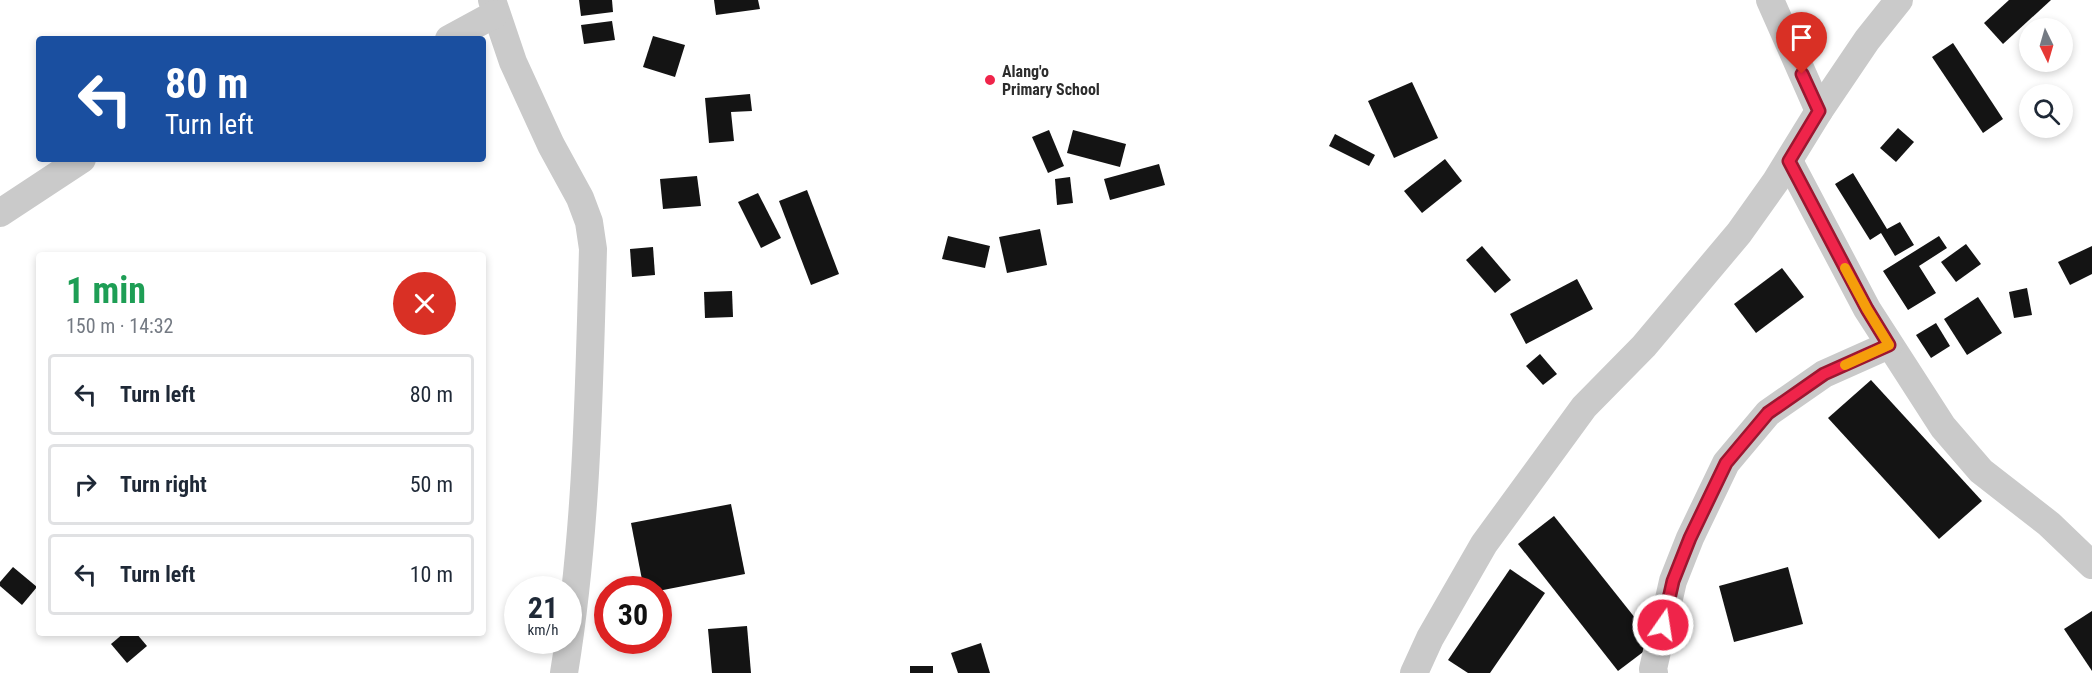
<!DOCTYPE html>
<html lang="en">
<head>
<meta charset="utf-8">
<style>
  body { margin:0; font-family:"Roboto Condensed",sans-serif; background:#f6f6f7; color:#1f2937; height:100vh; display:flex; flex-direction:column; font-size:22px; white-space:nowrap }
  * { box-sizing:border-box; margin:0 }
  p { font-size:20px; color:#747a83 }
  .icon { flex:none; width:33px; height:33px; fill:none; stroke:currentColor; stroke-width:2; stroke-linecap:round; stroke-linejoin:round }
  .map { position:relative; flex:1; overflow:hidden }
  .panel { position:absolute; left:36px; top:252px; width:450px; height:384px; display:flex; flex-direction:column; background:#fff; border-radius:6px; box-shadow:0 3px 9px #0003 }
  .panel>* { flex:none }
  .top-card { position:absolute; left:36px; top:36px; width:450px; height:126px; border-radius:6px; box-shadow:0 3px 9px #0003; background:#1a4fa0; color:#fff; overflow:hidden }
  .needle { width:39px; rotate:175deg }
  .tools { position:absolute; left:2019px; top:18px; display:grid; gap:12px }
  .tools a { display:grid; place-items:center; width:54px; height:54px; border-radius:50%; background:#fff; box-shadow:0 3px 9px #0003; font-size:30px }
  .speed { position:absolute; left:504px; top:576px; display:flex; gap:12px; font-size:30px; font-weight:700; text-align:center }
  .speed>* { display:grid; place-content:center; width:78px; height:78px; border-radius:50%; background:#fff; box-shadow:0 3px 9px #0003; line-height:1 }
  .speed small { font-size:15px; font-weight:400 }
  .speed .limit { border:9px solid #d22; background:#fff; color:#111 }
  .pin { position:absolute; display:grid; place-items:center; width:51px; height:51px; color:#fff; margin:-62px -26px; border-radius:50% 50% 50% 0; rotate:-45deg; box-shadow:0 0 6px #0007 }
  .pin .icon { rotate:45deg }
  .me { position:absolute; width:66px; margin:-33px; rotate:13deg; stroke-linejoin:round; filter:drop-shadow(0 0 4px #0008) }
  .turn { display:flex; align-items:center; gap:21px; height:126px; padding:0 30px; font-size:27px }
  .turn .icon { width:78px; height:78px; stroke-width:2.5 }
  .turn b { display:block; font-size:42px; line-height:51px }
  .round { display:grid; place-items:center; flex:none; width:63px; height:63px; border-radius:32px; background:#f6f6f7 }
  .head { display:flex; align-items:center; justify-content:space-between; height:102px; padding:0 30px }
  h1 { font-size:36px; font-weight:700; line-height:45px; color:#1e9e55 }
  ul { padding:0; list-style:none }
  li { display:flex; align-items:center; gap:18px; height:81px; margin:0 12px 9px; padding:0 18px; border:3px solid #e0e1e3; border-radius:6px }
  li div { flex:1 }
  li b { display:block; font-size:22px }
  li em { font-style:normal }
  .map>svg:first-child { display:block }
  .building { fill:#141414 }
  .lines { fill:none; stroke-linecap:round; stroke-linejoin:round }
  .minor { stroke:#cacaca; stroke-width:28 }
  .route-casing { stroke:#9b1730; stroke-width:15 }
  .route { stroke:#ef244a; stroke-width:10 }
  .slow { stroke:#f59e0b; stroke-width:10 }
  .poi-dot { fill:#ef244a; stroke:#fff; stroke-width:2 }
  .labels { text-anchor:middle; stroke-width:6; stroke-linejoin:round; paint-order:stroke }
  .poi-label { font-size:16px; font-weight:bold; fill:#2d2d2d; stroke:#fff; text-anchor:start }
</style>
</head>
<body>
<div class="map">
<svg width="2092" height="673" viewBox="0 0 2092 673">
  <rect width="100%" height="100%" fill="#fff"/>
  <!-- building -->
  <g class="building">
    <polygon points="579,0 612,0 613,12 581,16"/>
    <polygon points="714,0 758,0 760,9 716,15"/>
    <polygon points="2009,0 2051,0 2003,44 1984,23"/>
    <polygon points="612,21 615,40 584,44 581,25"/>
    <polygon points="653,36 685,45 675,77 643,67"/>
    <polygon points="1953,43 2003,119 1983,133 1932,57"/>
    <polygon points="1412,82 1438,138 1394,158 1368,101"/>
    <polygon points="750,94 752,111 731,112 734,141 709,143 705,98"/>
    <polygon points="1898,128 1914,142 1896,162 1880,148"/>
    <polygon points="1049,130 1064,166 1048,173 1032,137"/>
    <polygon points="1073,130 1126,144 1120,167 1067,153"/>
    <polygon points="1335,134 1375,155 1369,166 1329,146"/>
    <polygon points="1445,159 1462,181 1422,213 1404,191"/>
    <polygon points="1159,164 1165,185 1110,200 1104,179"/>
    <polygon points="1853,173 1887,229 1900,222 1914,245 1895,256 1881,233 1870,240 1835,184"/>
    <polygon points="697,176 701,206 663,209 660,179"/>
    <polygon points="1070,177 1073,203 1057,205 1055,179"/>
    <polygon points="807,190 839,274 811,285 779,201"/>
    <polygon points="758,193 781,238 761,248 738,202"/>
    <polygon points="1040,229 1047,265 1007,273 999,237"/>
    <polygon points="948,236 990,246 985,268 942,259"/>
    <polygon points="1939,236 1947,248 1919,266 1936,293 1908,310 1883,271"/>
    <polygon points="1966,244 1981,264 1956,282 1941,262"/>
    <polygon points="1482,246 1511,280 1495,293 1466,260"/>
    <polygon points="2092,246 2092,274 2070,285 2058,262"/>
    <polygon points="653,247 655,275 632,277 630,249"/>
    <polygon points="1782,268 1804,297 1756,333 1734,304"/>
    <polygon points="1577,279 1593,309 1526,344 1510,314"/>
    <polygon points="2027,288 2032,315 2014,318 2009,292"/>
    <polygon points="732,291 733,317 705,318 704,292"/>
    <polygon points="1978,297 2002,333 1967,355 1944,319"/>
    <polygon points="1936,323 1950,346 1931,358 1916,335"/>
    <polygon points="1540,354 1557,374 1543,385 1526,366"/>
    <polygon points="1871,380 1982,501 1939,539 1828,418"/>
    <polygon points="731,504 745,574 658,591 644,590 631,523"/>
    <polygon points="1554,516 1655,643 1618,671 1518,544"/>
    <polygon points="13,567 37,587 22,605 0,586 0,582"/>
    <polygon points="1788,567 1803,624 1734,642 1719,586"/>
    <polygon points="1510,569 1545,593 1490,673 1468,673 1448,660"/>
    <polygon points="2092,611 2092,671 2064,629"/>
    <polygon points="747,626 751,673 712,673 708,629"/>
    <polygon points="124,633 136,633 147,646 127,663 111,644"/>
    <polygon points="981,643 990,673 958,673 951,653"/>
    <rect x="910" y="666" width="23" height="7"/>
  </g>
  <g class="lines">
    <!-- minor -->
    <g class="minor">
      <path d="M492,0l21,62 38,83 29,53 9,24 4,27c-4,142 -6,284 -29,424"/>
      <polyline points="1770,0 1819,111"/>
      <polyline points="449,39 495,14"/>
      <polyline points="1789,161 1867,309 1943,427 1981,471 2049,524 2092,565"/>
      <polyline points="0,213 82,159"/>
      <polyline points="1414,673 1430,638 1484,544 1584,407 1644,346 1739,233 1776,181 1819,111 1867,40 1899,0"/>
      <polyline points="1654,673 1653,669 1673,581 1690,538 1726,463 1768,413 1824,374 1889,345"/>
    </g>
  </g>
  <g class="lines">
    <!-- route casing -->
    <g class="route-casing">
      <polyline id="route" points="1663,625 1673,581 1690,538 1726,463 1768,413 1824,374 1889,345 1867,309 1789,161 1819,111 1802,74"/>
    </g>
    <!-- route -->
    <use href="#route" class="route"/>
    <!-- slow -->
    <polyline class="slow" points="1845,365 1889,345 1867,309 1845,268"/>
  </g>
  <!-- markers -->
  <circle class="poi-dot" cx="990" cy="80" r="6"/>
  <g class="labels">
    <!-- poi labels -->
    <g class="poi-label">
      <text x="1002" y="77">Alang'o<tspan x="1002" dy="18">Primary School</tspan></text>
    </g>
  </g>
</svg>
<div class="tools">
<a><svg class="needle" viewBox="-14 -14 28 28"><path d="M0-13l5 13h-10z" fill="#e53935"/><path d="M0 13l5-13h-10z" fill="#747a83"/></svg></a>
<a><svg class="icon" aria-label="search" viewBox="0 0 24 24"><circle cx="10" cy="10" r="6"/><path d="M15 15l6 6"/></svg></a>
</div>
<div class="speed"><div>21<small>km/h</small></div><div class="limit">30</div></div>
<div class="pin" style="left:1802px;top:74px;background:#d93025"><svg class="icon" aria-label="arrive" viewBox="0 0 24 24"><path d="M6 21V4h12l-3 4 3 4H6"/></svg></div>
<svg class="me" style="left:1663px;top:625px" viewBox="-20 -20 40 40"><circle r="17" fill="#ef244a" stroke="#fff" stroke-width="3"/><path d="M0-11L8 9 0 5-8 9z" fill="#fff"/></svg>
<div class="top-card">
<div class="turn"><svg class="icon" aria-label="left" viewBox="0 0 24 24"><path d="M17 20v-9H6M10 6l-5 5 5 5"/></svg><div><b>80 m</b>Turn left</div></div>
</div>
<section class="panel">
<div class="head"><div><h1>1 min</h1><p>150 m · 14:32</p></div><a class="round" style="background:#d93025;color:#fff"><svg class="icon" aria-label="close" viewBox="0 0 24 24"><path d="M6 6l12 12M18 6L6 18"/></svg></a></div>
<ul>
<li><svg class="icon" aria-label="left" viewBox="0 0 24 24"><path d="M17 20v-9H6M10 6l-5 5 5 5"/></svg><div><b>Turn left</b></div><em>80 m</em></li>
<li><svg class="icon" aria-label="right" viewBox="0 0 24 24"><path d="M7 20v-9h11M14 6l5 5-5 5"/></svg><div><b>Turn right</b></div><em>50 m</em></li>
<li><svg class="icon" aria-label="left" viewBox="0 0 24 24"><path d="M17 20v-9H6M10 6l-5 5 5 5"/></svg><div><b>Turn left</b></div><em>10 m</em></li>
</ul>
</section>
</div>
</body>
</html>
